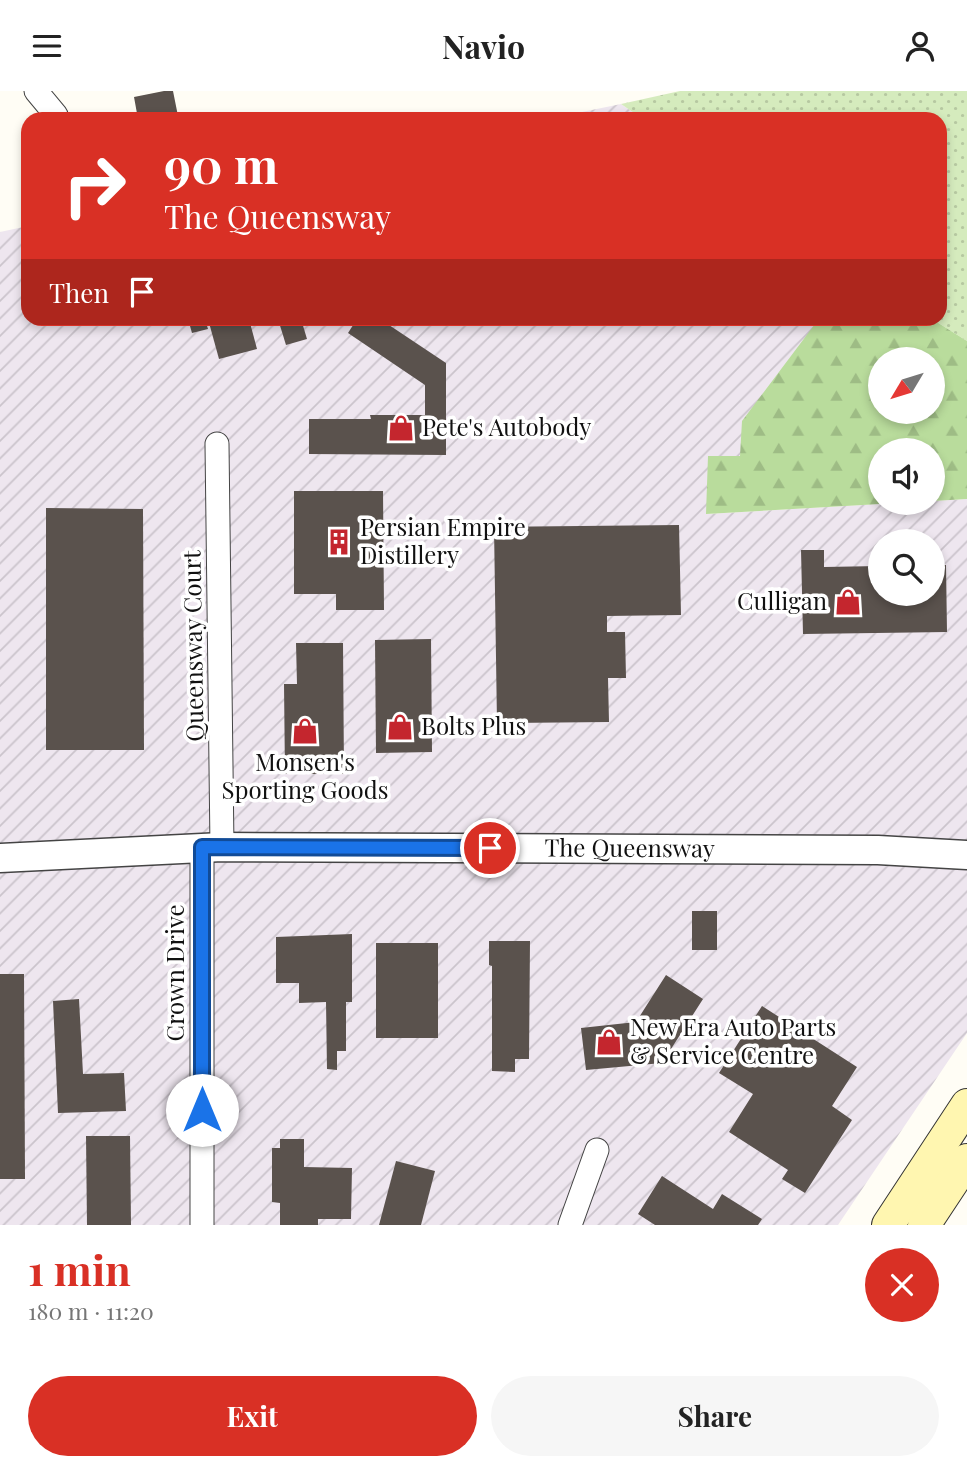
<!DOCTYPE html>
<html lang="en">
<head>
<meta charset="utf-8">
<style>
  body { margin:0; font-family:"Playfair Display",serif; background:#f6f6f6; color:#222; height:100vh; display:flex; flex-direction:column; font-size:26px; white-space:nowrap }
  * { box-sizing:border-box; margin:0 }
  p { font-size:23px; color:#767676 }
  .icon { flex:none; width:38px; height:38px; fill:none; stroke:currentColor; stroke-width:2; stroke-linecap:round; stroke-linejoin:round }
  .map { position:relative; height:1134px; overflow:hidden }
  .drawer { display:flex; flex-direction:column; background:#fff; flex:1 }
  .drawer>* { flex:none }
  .hud { position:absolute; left:21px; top:21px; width:926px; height:214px; border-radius:21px; box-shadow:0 4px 10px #0003; background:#d93025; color:#fff; overflow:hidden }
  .needle { width:46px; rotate:232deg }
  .controls { position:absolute; left:868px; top:256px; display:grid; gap:14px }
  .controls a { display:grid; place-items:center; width:77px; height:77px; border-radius:50%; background:#fff; box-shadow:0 4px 10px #0003; font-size:35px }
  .pin { position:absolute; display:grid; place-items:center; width:60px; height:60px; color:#fff; margin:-30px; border:4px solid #fff; border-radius:50%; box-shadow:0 2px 7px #0007 }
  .me { position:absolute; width:77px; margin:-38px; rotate:0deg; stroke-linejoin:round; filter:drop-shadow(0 0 5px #0008) }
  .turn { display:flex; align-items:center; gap:24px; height:147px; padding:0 28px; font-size:32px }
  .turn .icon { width:91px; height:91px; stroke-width:2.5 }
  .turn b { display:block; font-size:49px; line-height:60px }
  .then { display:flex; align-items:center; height:66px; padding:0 28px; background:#0003; gap:14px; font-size:26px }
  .round { display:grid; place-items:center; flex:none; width:74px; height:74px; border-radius:37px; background:#f6f6f6 }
  .headline { display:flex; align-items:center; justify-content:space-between; height:119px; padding:0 28px }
  h1 { font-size:42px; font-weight:700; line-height:52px; color:#d93025 }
  .button { display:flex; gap:14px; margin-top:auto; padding:14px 28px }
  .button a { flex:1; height:80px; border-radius:42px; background:#d93025; color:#fff; font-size:28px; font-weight:700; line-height:80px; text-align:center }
  .button a+a { background:#f6f6f6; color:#222 }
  header { display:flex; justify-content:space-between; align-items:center; height:91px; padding:0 28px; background:#fff; font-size:32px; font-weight:700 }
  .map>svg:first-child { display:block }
  .industrial { fill:url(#industrial-furrows); fill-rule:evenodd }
  .green { fill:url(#green-dots) }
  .forest { fill:url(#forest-firs); fill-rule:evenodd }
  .building { fill:#5a524d }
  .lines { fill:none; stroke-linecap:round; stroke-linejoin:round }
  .minor-casing { stroke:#444; stroke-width:25 }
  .tertiary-casing { stroke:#444; stroke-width:31 }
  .secondary-casing { stroke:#333; stroke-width:34 }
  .minor { stroke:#fff; stroke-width:23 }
  .tertiary { stroke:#fff; stroke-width:28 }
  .secondary { stroke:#fff6b0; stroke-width:32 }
  .route-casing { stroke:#114b97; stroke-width:18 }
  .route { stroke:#1a73e8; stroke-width:12 }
  .labels { text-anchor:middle; stroke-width:7; stroke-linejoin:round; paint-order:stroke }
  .poi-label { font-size:24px; fill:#111; stroke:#fff; text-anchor:start }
  .street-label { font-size:24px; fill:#111; stroke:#fff }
</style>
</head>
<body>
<header><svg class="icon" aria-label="menu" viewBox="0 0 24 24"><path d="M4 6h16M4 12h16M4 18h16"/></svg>Navio<svg class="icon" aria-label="person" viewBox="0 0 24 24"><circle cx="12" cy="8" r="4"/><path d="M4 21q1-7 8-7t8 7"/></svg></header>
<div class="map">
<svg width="967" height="1134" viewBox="0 0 967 1134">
  <defs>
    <pattern id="industrial-furrows" width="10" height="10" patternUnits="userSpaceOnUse" patternTransform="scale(1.75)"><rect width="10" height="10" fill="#eee6ef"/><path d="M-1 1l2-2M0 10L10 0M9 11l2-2" fill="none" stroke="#cbc4cc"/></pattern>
    <pattern id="green-dots" width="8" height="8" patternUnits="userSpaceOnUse" patternTransform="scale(1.75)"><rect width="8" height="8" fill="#d5ebbd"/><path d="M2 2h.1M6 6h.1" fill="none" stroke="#b6c8a1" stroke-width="1.8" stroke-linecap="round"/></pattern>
    <pattern id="forest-firs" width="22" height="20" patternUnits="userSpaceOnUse" patternTransform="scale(1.75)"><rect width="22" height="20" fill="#b9dc9c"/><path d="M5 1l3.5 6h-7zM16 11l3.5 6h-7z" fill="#9ebc85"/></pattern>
  </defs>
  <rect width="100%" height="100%" fill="#fffdf5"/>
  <!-- industrial -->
  <g class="industrial">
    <polygon points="621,13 643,28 548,28"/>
    <path d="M28,135v93h807l-20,5 -109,190 261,-15v534l-129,192h-838v-993zM880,450h53v52h-53z"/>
  </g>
  <!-- green -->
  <polygon class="green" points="680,0 967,0 967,250 932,228 940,228 940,28 643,28 621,13"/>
  <!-- forest -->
  <path class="forest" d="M835,228h97l35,22v158l-34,2v-51h-53v52h35l-209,12 2,-58h32l2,-35 73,-97zM880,268h53v52h-53z"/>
  <!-- building -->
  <g class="building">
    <polygon points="164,0 173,0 178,25 161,28 160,23 138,28 134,6"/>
    <polygon points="188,228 205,228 208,238 192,242"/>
    <polygon points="208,228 249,228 257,258 219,268"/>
    <polygon points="278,228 301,228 307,248 286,254"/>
    <polygon points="357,228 380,228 446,272 446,364 309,363 309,328 371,328 370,324 425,324 425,294 348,242"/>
    <polygon points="294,400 383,400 384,519 336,519 336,503 294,503"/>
    <polygon points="46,417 143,418 144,659 46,659"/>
    <polygon points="679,434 681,524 607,525 607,541 625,541 626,587 608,587 609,631 497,632 494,436"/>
    <polygon points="801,459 824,459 824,476 880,475 880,502 933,502 933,474 946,474 947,541 803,543"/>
    <polygon points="431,548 432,661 376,662 375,549"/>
    <polygon points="296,552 343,552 344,683 285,683 284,593 297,593"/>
    <rect x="692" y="820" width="25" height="39"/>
    <polygon points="352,843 352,911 346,911 346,960 337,960 337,979 327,978 326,911 299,912 299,892 276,892 276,846"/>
    <polygon points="489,850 530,850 529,968 515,968 515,981 492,980 492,875 489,874"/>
    <rect x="376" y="852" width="62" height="95"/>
    <polygon points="0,883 24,883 25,1088 0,1088"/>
    <polygon points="666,884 703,908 662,972 586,979 581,937 636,931"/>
    <polygon points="79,908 83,983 124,982 126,1020 58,1022 53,910"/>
    <polygon points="762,915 857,976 832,1015 852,1029 805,1102 782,1088 788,1079 729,1041 753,1003 719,982"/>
    <polygon points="86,1045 130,1045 131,1134 87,1134"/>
    <polygon points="280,1048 304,1048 304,1076 352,1077 351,1128 318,1128 318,1134 280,1134 280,1112 272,1111 272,1057 280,1057"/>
    <polygon points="396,1070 435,1080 421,1134 379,1134"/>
    <polygon points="662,1085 713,1118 722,1103 762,1128 758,1134 655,1134 638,1123"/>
  </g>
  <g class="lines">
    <!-- minor casing -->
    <g class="minor-casing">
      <g id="minor">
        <polyline points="36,0 56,24"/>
        <polyline points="217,353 222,756"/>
        <polyline points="202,1134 202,756"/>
        <polyline points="570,1134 597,1059"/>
      </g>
    </g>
    <!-- tertiary casing -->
    <g class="tertiary-casing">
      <g id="tertiary">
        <path id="s1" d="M0,767l222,-11 656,3 89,5"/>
      </g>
    </g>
    <!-- secondary casing -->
    <g class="secondary-casing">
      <g id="secondary">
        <polyline points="888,1134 967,1014"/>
        <polyline points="924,1134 967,1069"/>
      </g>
    </g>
    <!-- minor -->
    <use href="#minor" class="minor"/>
    <!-- tertiary -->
    <use href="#tertiary" class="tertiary"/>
    <!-- secondary -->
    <use href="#secondary" class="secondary"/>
  </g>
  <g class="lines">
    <!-- route casing -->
    <g class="route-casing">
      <polyline id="route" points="202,1019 202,756 490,757"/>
    </g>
    <!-- route -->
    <use href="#route" class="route"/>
  </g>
  <!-- icons -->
  <defs>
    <g id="shop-bare" transform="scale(2.1)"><path d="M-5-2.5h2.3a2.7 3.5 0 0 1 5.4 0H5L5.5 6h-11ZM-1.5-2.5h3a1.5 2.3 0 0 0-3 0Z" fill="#c4262e" stroke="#fff" stroke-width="2.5" paint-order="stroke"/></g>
    <g id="building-bare" transform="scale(2.1)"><path d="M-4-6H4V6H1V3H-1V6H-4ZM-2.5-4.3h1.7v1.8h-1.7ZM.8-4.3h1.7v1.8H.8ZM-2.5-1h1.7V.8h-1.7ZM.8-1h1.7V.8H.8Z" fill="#c4262e" stroke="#fff" stroke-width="2.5" paint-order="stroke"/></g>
  </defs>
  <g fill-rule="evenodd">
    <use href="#shop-bare" x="401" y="337"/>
    <use href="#building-bare" x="339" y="451"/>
    <use href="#shop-bare" x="848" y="511"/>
    <use href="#shop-bare" x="400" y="636"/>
    <use href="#shop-bare" x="305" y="640"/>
    <use href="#shop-bare" x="609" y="951"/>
  </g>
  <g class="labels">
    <!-- poi labels -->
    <g class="poi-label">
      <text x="422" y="345">Pete's Autobody</text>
      <text x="360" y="445">Persian Empire<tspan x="360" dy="28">Distillery</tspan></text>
      <text x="827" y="519" text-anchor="end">Culligan</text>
      <text x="421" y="644">Bolts Plus</text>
      <text x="305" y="680" text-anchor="middle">Monsen's<tspan x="305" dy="28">Sporting Goods</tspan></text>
      <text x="630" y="945">New Era Auto Parts<tspan x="630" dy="28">&amp; Service Centre</tspan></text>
    </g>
    <!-- street labels -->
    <g class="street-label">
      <text transform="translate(194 555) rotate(-91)" y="8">Queensway Court</text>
      <text dy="8" stroke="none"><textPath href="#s1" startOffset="630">The Queensway</textPath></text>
      <text transform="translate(176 882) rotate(-90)" y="8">Crown Drive</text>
    </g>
  </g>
</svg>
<div class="controls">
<a><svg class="needle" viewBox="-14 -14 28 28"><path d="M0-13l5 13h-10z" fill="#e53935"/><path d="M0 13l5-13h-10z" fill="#767676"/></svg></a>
<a><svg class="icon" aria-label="sound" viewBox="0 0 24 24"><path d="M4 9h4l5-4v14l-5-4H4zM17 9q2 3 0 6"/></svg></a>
<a><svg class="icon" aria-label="search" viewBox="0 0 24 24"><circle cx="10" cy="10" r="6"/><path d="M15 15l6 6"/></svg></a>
</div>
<div class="pin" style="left:490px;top:757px;background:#d93025"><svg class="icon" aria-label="arrive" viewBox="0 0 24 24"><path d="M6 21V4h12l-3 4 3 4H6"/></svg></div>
<svg class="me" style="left:202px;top:1019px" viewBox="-20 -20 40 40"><circle r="19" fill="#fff"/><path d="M0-13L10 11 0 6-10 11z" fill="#1a73e8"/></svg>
<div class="hud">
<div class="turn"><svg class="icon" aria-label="right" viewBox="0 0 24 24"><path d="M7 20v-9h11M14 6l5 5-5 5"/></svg><div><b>90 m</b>The Queensway</div></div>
<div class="then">Then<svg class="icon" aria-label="arrive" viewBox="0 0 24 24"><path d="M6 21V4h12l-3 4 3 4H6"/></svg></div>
</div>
</div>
<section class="drawer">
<div class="headline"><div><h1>1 min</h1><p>180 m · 11:20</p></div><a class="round" style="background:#d93025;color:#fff"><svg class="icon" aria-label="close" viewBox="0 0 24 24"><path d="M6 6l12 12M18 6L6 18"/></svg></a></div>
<div class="button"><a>Exit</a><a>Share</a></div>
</section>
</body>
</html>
